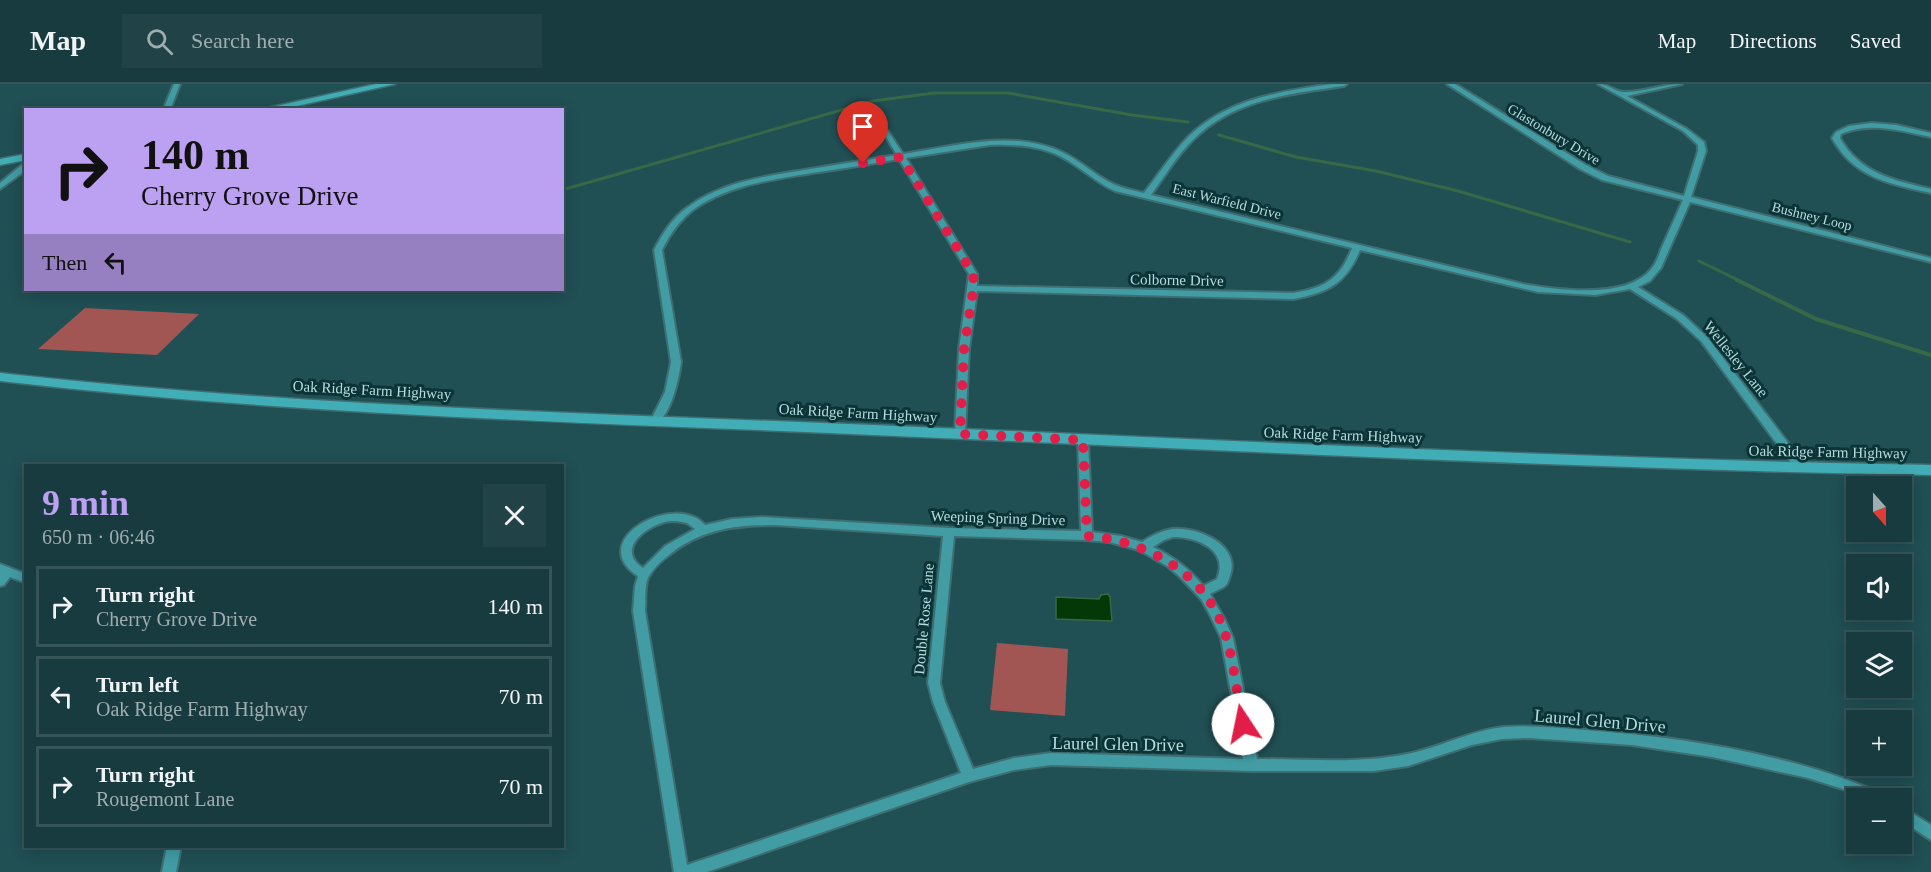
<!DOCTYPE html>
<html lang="en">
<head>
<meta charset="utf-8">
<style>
  body { margin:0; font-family:"Times New Roman",serif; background:#214246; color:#f1f3f6; height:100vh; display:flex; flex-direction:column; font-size:22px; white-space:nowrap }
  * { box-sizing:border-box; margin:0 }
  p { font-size:20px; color:#9fadb0 }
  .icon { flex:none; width:33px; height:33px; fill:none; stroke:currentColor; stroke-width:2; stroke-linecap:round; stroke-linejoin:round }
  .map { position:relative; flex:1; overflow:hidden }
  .sheet { position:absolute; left:24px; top:380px; width:540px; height:384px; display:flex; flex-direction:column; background:#183b3f; border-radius:0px; box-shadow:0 3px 15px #0003,0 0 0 2px #365559 }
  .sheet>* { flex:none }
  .guide { position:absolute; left:24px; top:24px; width:540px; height:183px; border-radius:0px; box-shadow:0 3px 15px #0003,0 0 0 2px #365559; background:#bca0f2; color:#111; overflow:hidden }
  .needle { width:39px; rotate:159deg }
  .buttons { position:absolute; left:1846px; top:392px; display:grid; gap:12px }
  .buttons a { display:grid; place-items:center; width:66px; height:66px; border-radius:0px; background:#183b3f; box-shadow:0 3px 15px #0003,0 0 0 2px #365559; font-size:30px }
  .pin { position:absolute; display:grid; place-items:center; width:51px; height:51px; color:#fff; margin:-62px -26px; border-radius:50% 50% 50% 0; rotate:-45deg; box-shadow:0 0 6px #0007 }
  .pin .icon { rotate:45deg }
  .me { position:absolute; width:66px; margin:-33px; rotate:349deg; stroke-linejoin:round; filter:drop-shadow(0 0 4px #0008) }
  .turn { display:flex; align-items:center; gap:21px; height:126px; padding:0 18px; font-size:27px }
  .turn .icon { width:78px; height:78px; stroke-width:2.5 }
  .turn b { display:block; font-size:42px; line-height:51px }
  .then { display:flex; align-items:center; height:57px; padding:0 18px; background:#0003; gap:12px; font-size:22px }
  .round { display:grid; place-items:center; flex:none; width:63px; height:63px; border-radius:0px; background:#214246 }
  .headline { display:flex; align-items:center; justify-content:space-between; height:102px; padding:0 18px }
  h1 { font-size:36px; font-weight:800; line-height:45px; color:#bca0f2 }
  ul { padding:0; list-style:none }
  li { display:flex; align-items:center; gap:18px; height:81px; margin:0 12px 9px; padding:0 6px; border:3px solid #365559; border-radius:0px }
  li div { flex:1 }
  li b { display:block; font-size:22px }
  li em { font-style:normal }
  header { display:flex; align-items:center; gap:36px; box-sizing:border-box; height:84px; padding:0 30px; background:#183b3f; border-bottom:2px solid #365559 }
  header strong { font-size:28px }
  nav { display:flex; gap:33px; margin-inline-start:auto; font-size:21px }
  .search { width:420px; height:54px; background:#214246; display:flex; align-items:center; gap:15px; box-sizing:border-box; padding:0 21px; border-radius:0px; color:#9fadb0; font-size:22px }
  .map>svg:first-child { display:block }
  .green { fill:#a25653 }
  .water { fill:#043806; stroke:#386947; stroke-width:1.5 }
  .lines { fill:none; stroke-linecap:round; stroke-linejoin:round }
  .stream-far1 { stroke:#386947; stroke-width:3 }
  .stream { stroke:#386947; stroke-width:4 }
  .minor-casing { stroke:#3d6e71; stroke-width:4 }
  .major-casing { stroke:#3d6e71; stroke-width:3 }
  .minor { fill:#419ca4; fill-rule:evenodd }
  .major { fill:#41adb6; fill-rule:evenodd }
  .route { stroke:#e11d48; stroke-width:10; stroke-dasharray:0 18 }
  .labels { text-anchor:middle; stroke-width:6; stroke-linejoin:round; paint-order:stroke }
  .far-street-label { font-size:14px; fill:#b3dcdf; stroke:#0c3437 }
  .street-label { font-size:15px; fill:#b3dcdf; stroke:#0c3437 }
  .near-street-label { font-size:18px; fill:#b3dcdf; stroke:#0c3437 }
</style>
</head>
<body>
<header>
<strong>Map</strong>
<div class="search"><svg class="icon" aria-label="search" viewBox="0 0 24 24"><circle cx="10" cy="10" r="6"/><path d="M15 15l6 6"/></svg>Search here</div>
<nav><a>Map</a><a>Directions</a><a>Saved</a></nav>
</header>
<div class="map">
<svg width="1931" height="788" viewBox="0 0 1931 788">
  <rect width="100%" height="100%" fill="#204f54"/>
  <!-- green -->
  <g class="green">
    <polygon points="85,224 199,230 157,271 38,265"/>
    <polygon points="997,559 1068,565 1065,632 990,626"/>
  </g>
  <!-- water -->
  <polygon class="water" points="1108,510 1110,513 1112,537 1056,535 1056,513 1099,515 1101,511"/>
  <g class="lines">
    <!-- stream-far1 -->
    <g class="stream-far1">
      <polyline points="1219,51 1296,73 1376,87 1458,107 1630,158"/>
      <polyline points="562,106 873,17 934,9 1008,9 1132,31 1188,38"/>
      <polyline points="1699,177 1740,197"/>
    </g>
    <!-- stream -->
    <polyline class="stream" points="1737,196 1816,235 1931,271"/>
    <!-- minor casing -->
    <g class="minor-casing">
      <g id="minor">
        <polygon points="174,0 180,0 170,26 163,26"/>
        <path d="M1331,0h16l-3,2c-55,8 -109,13 -150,53 -17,16 -29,37 -43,56l372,89c35,6 105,16 129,-16 5,-6 7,-14 10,-21 7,-16 14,-31 21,-47l-81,-20 -22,-11 -133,-85h8l131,81 22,11 76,20 14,-45v-6l-15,-14 -85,-47c11,0 18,9 27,8 19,0 38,-8 57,-8l-55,12 60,33 17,13 2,9 -15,46 240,61v4l-241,-60 -29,66 -11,13 -12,6 45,28 24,22 98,128 1,3 -1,3h-8l-96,-130 -24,-22 -47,-30 -35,6 -57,-3 -178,-42c-14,34 -33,43 -67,49l-316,-8 -8,58 -4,85 -5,3 -5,-3 4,-85 10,-75 -70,-115c-29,5 -58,10 -87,14 -41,7 -85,12 -119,37 -14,11 -23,24 -31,40l19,112c-2,16 -10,54 -25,61l-5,-3 14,-28 6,-30 -17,-112c9,-17 18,-32 34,-43 35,-26 80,-31 122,-38 29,-5 58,-9 87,-14l-14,-23 3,-2 2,1 15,23c52,-8 109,-25 159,-2 17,8 31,21 47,30 11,6 23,8 35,11 14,-18 27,-38 43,-55 39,-39 91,-46 144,-54zM990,61c27,-1 54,1 77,15 17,10 30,23 48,31l237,57c-12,31 -27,40 -59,45l-316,-7v-12l-71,-116z"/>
        <path d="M1872,39l24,2 35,8v4c-30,-6 -61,-16 -90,-3l-1,4c19,35 55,43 91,51v4c-41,-9 -77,-15 -99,-55l4,-6 13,-6z"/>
        <polygon points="23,80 26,80 26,86 0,105 0,99"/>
        <path d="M1083,353l5,3 4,92 29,4 21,6c9,-6 19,-11 30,-13 23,-3 66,14 59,43 -1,4 -3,11 -5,13 -4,4 -12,6 -16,9l15,26 8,18 24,121c48,0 102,5 150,-5 32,-6 62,-23 96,-27 27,-2 55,1 82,3 97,7 208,24 297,64l2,4h-22l-19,-9 -35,-11 -96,-21 -80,-12 -103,-7 -27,1 -30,6 -64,21 -34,5h-123l-200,-6 -37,5 -45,12 -262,90h-33l-41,-261 2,-25 3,-10c-49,-32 20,-75 56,-59 4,1 8,5 11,8l27,-6 29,-2 188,11 132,3 -3,-91zM676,437l11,2 8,6 -30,17 -22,22c-26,-17 -1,-39 19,-45 4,-2 10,-2 14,-2zM775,441l168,11 -15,147 5,19 28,71 -274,92 -42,-254c1,-10 -1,-23 3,-33 4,-8 13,-17 21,-23 32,-26 67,-30 106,-30zM954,452l131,4 24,2 30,8 28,16 12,10 22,23 8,14 12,25 22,121 -192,-6 -37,5 -41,11 -28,-67 -5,-19zM1173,453c25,0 56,13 44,42l-14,7c-13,-17 -31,-30 -50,-39l11,-7z"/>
        <polygon points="0,480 26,490 26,499 10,493 4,501 0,502"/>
        <polygon points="1902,723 1931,741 1931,756 1902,737"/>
        <polygon points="167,762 181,762 176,788 162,788"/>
      </g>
    </g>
    <!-- major casing -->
    <g class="major-casing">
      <g id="major">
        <polygon points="376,0 395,0 279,26 258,26"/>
        <polygon points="26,70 26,76 0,81 0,75"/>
        <path d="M0,289c290,33 582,40 873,52 352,15 705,34 1058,40v10c-353,-6 -706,-25 -1058,-40 -291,-13 -583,-20 -873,-54z"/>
      </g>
    </g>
    <!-- minor -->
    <use href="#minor" class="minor"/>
    <!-- major -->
    <use href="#major" class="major"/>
  </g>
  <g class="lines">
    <!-- route -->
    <path class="route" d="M863,79l38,-6 72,117 1,11 -10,64 -4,85 123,6 4,96c54,4 110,32 133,84 13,30 16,71 23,104"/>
  </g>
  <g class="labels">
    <!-- far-street labels -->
    <g class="far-street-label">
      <text transform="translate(1554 50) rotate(31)" y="5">Glastonbury Drive</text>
      <text transform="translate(1227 117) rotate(14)" y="5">East Warfield Drive</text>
      <text transform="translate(1812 132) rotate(14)" y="5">Bushney Loop</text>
    </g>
    <!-- street labels -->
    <g class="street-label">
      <text transform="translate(1177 196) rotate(1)" y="5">Colborne Drive</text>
      <text transform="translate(1736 275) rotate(51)" y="5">Wellesley Lane</text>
      <text transform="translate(372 306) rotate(3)" y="5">Oak Ridge Farm Highway</text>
      <text transform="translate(858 329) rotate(3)" y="5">Oak Ridge Farm Highway</text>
      <text transform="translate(1343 351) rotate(2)" y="5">Oak Ridge Farm Highway</text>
      <text transform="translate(1828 368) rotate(1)" y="5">Oak Ridge Farm Highway</text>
      <text transform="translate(998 434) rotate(2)" y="5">Weeping Spring Drive</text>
      <text transform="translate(924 535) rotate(-85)" y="5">Double Rose Lane</text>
    </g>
    <!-- near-street labels -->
    <g class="near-street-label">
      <text transform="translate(1600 637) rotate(5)" y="6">Laurel Glen Drive</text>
      <text transform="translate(1118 660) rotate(1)" y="6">Laurel Glen Drive</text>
    </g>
  </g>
</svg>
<div class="buttons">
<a><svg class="needle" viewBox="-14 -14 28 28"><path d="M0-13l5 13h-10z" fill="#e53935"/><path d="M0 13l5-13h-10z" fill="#9fadb0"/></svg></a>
<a><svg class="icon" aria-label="sound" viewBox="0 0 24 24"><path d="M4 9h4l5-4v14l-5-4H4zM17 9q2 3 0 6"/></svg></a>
<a><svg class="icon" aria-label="layers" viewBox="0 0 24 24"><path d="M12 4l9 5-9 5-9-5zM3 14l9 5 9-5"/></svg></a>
<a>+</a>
<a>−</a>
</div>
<div class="pin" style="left:863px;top:79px;background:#d93025"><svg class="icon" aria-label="arrive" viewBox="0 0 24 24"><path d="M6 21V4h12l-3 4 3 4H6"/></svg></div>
<svg class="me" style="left:1243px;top:640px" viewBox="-20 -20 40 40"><circle r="19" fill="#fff"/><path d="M0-13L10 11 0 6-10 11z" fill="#e11d48"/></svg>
<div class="guide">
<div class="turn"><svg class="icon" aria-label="right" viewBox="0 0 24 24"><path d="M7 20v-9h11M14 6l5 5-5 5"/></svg><div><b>140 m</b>Cherry Grove Drive</div></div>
<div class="then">Then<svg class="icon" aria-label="left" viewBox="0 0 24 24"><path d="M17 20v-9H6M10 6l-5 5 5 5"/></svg></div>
</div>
<section class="sheet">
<div class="headline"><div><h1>9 min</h1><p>650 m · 06:46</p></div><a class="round"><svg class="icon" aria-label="close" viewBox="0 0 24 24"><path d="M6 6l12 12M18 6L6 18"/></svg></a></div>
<ul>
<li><svg class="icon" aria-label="right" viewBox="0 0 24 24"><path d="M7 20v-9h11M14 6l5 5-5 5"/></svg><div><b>Turn right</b><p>Cherry Grove Drive</p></div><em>140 m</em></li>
<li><svg class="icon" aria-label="left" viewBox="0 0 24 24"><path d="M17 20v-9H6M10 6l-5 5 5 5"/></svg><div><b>Turn left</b><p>Oak Ridge Farm Highway</p></div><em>70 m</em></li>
<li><svg class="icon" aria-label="right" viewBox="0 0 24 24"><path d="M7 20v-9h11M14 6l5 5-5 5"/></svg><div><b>Turn right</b><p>Rougemont Lane</p></div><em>70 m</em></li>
</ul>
</section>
</div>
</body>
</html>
